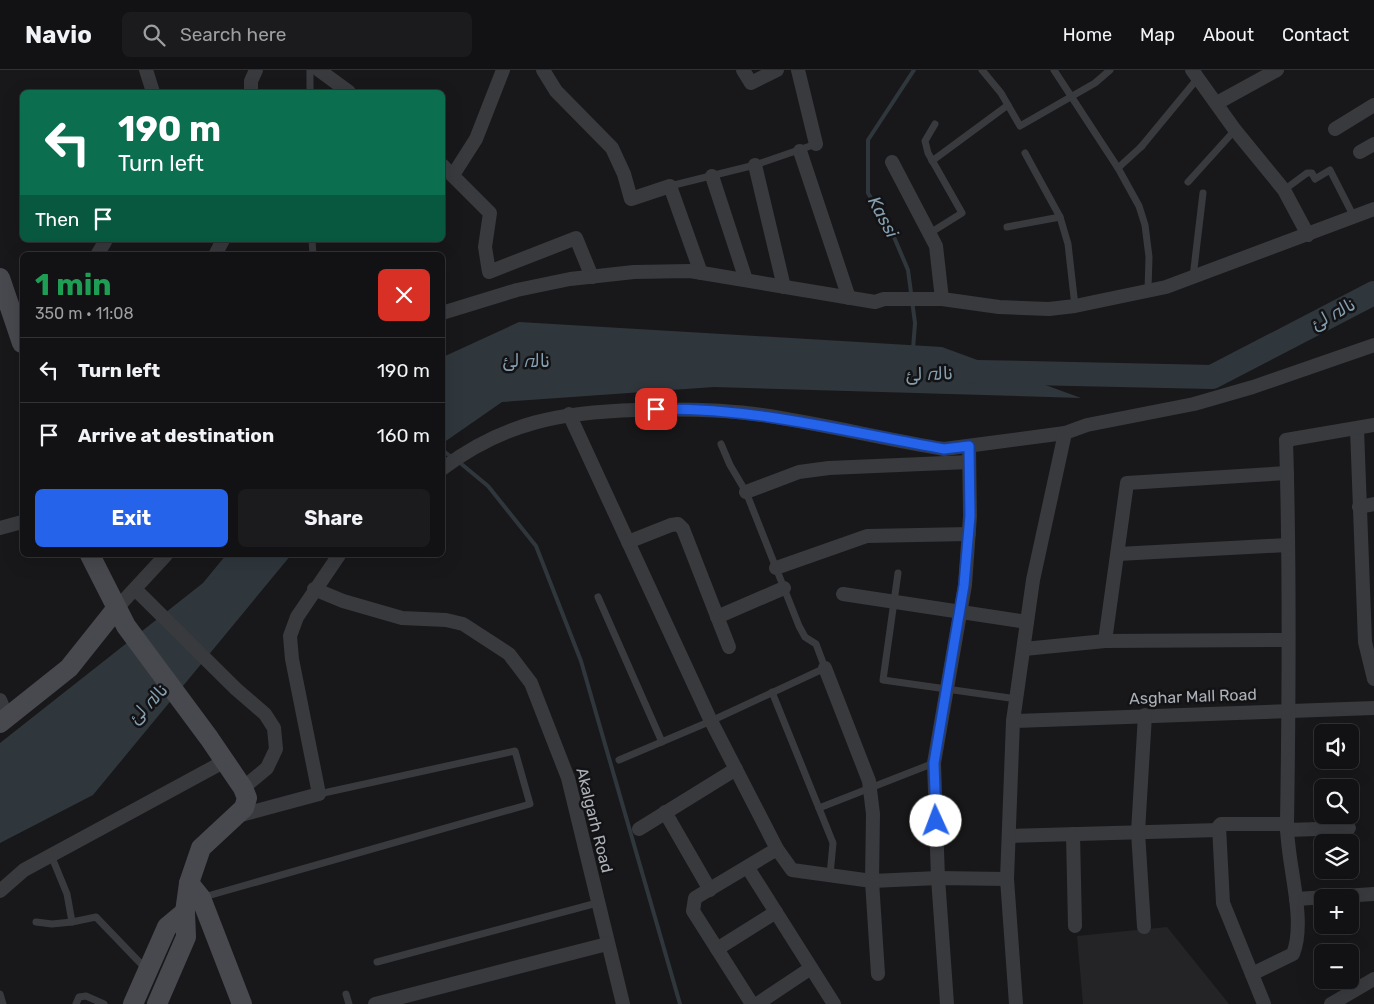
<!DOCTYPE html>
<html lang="en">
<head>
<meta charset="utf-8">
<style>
  body { margin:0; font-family:Rubik,Cairo,sans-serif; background:#1b1b1d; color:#f1f3f6; height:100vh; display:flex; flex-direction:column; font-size:19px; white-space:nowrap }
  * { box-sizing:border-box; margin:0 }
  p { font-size:16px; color:#9c9ea0 }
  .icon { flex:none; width:28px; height:28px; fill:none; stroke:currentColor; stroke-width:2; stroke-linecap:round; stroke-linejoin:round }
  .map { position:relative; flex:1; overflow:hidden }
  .drawer { position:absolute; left:20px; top:182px; width:425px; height:305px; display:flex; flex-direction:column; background:#121214; border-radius:8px; box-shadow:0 5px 20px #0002,0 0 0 1px #313234 }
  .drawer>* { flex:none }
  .banner { position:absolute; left:20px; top:20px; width:425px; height:152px; border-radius:8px; box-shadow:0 5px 20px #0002,0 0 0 1px #313234; background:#0b6e4f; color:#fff; overflow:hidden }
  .controls { position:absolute; left:1314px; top:654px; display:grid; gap:10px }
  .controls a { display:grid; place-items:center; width:45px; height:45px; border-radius:8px; background:#121214; box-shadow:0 5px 20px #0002,0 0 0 1px #313234; font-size:25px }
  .pin { position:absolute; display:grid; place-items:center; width:42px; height:42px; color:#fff; margin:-21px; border-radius:10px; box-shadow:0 2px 8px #0006 }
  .me { position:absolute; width:55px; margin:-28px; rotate:358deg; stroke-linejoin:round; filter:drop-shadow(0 0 4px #0008) }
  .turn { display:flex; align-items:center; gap:18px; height:105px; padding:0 15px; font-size:22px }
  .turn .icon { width:65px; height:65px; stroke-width:2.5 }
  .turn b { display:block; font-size:35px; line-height:42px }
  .then { display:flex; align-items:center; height:48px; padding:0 15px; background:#0003; gap:10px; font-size:19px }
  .round { display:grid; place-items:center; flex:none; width:52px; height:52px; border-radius:8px; background:#1b1b1d }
  .head { display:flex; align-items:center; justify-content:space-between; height:85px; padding:0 15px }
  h1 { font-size:30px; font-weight:700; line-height:38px; color:#1e9e55 }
  .cta { display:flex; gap:10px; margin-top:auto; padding:10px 15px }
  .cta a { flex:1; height:58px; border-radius:8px; background:#2563eb; color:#fff; font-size:20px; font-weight:700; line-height:58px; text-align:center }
  .cta a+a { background:#1b1b1d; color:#f1f3f6 }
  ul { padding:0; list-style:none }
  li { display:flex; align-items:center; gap:15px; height:65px; padding:0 15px; border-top:1px solid #313234 }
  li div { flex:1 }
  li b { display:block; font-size:19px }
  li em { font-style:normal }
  header { display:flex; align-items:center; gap:30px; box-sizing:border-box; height:70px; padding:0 25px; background:#121214; border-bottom:1px solid #313234 }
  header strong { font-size:24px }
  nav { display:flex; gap:28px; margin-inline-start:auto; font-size:18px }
  .search { width:350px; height:45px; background:#1b1b1d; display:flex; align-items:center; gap:12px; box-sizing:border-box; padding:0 18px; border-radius:8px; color:#9c9ea0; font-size:19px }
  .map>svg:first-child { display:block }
  .built { fill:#242426 }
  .water { fill:#2f373d }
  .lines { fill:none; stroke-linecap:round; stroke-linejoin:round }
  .stream { stroke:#2f373d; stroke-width:4 }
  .river { stroke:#2f373d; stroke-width:24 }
  .lane { stroke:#393a3e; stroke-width:7 }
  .street { stroke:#393a3e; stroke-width:14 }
  .secondary { stroke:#47494e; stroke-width:20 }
  .route-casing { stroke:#184099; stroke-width:12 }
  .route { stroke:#2563eb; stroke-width:9 }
  .labels { text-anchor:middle; stroke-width:5; stroke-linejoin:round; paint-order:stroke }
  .street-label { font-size:16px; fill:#abb0b8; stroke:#131315 }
  .water-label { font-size:18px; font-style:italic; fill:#859fb0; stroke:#131315 }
</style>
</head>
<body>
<header>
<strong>Navio</strong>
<div class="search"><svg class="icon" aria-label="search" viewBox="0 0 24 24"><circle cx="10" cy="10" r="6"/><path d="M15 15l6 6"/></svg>Search here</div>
<nav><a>Home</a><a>Map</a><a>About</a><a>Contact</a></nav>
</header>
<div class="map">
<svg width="1374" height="934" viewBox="0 0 1374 934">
  <rect width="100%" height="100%" fill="#18181a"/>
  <!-- built -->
  <polygon class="built" points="1167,857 1229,934 1083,934 1077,866"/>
  <!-- water -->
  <g class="water">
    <polygon points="519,252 942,277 1081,328 714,317 502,332 443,373 443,287"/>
    <polygon points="226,485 291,485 93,725 0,773 0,673 203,513"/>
  </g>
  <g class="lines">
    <!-- stream -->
    <g class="stream">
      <polyline points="913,279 915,253 908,200 894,167 868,123 868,70 914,0"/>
      <polyline points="442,380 453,388"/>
      <polyline points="459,392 488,416 536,476 581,591 680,934"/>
    </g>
    <!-- river -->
    <polyline class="river" points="977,302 1212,307 1374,223"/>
    <!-- lane -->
    <g class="lane">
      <polyline points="982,0 1001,23 1020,56 1095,13 1110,0"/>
      <polyline points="1054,0 1118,98 1139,136 1145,155 1149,187 1148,220"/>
      <polyline points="310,22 310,0"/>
      <polyline points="1141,77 1198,8"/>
      <polyline points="1025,83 1060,147 1068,174 1075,236"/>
      <polyline points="932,91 1008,35"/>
      <polyline points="1118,98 1142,76"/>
      <polyline points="1188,112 1235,60"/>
      <polyline points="670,116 755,95 816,74"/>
      <polyline points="1284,120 1307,103 1312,103 1315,109 1330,100 1354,147"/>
      <polyline points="1007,157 1060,147"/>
      <polyline points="930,163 962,143 928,83 925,71 935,54"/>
      <polyline points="312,170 313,185"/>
      <polyline points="1193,207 1203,123"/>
      <polyline points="898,503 883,610 1017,629"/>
      <polyline points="598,527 662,672"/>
      <polyline points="772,622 833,773 830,805"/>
      <polyline points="619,690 711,651 825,598 816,574 805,567 799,556 746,422 730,395 721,374"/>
      <polyline points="819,738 934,693"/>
      <polyline points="51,785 67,824 72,852 96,847 146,899"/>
      <polyline points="204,827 530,734 515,681 319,724"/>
      <polyline points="36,852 52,854 72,852"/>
      <polyline points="377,892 597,833"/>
      <polyline points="0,924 3,934"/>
      <polyline points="346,924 349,934"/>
      <polyline points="76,934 79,927 86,926 104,934"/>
    </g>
    <!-- street -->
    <g class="street">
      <polyline points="146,0 153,22"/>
      <polyline points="319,0 349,22"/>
      <polyline points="543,0 556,21 612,78 624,104 631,129 670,116 701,203"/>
      <polyline points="743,0 751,13 777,0"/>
      <polyline points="798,0 816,74"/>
      <polyline points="1192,0 1235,60 1284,120 1308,165"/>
      <polyline points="251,22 251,11 256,0"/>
      <polyline points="1217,33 1277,0"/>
      <polyline points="1335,59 1374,35"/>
      <polyline points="800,81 849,228"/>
      <polyline points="1360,82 1374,74"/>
      <polyline points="892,92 936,176 942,229"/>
      <polyline points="442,95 490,143 485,177 489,202 576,168 592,207"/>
      <polyline points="755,95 784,217"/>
      <polyline points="453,105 476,69 503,0"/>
      <polyline points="712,106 746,210"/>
      <polyline points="97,185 106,170"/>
      <polyline points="215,185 223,170"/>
      <polyline points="442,243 517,220 570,209 634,202 690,201 875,232 884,229 942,229 999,237 1049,239 1075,236 1166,217 1374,139"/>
      <polyline points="569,344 709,647 777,779 792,800 872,811 938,808 1007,809"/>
      <polyline points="1357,359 1365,572 1374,609"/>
      <path d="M442,399c62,-47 120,-57 195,-59 42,-1 83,-1 125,5 61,9 121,24 182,34l121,-16 22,-8 107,-21 59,-17 121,-42"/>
      <polyline points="746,422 799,402 829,398 969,392"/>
      <polyline points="1359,437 1374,434"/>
      <polyline points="0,458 22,452"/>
      <polyline points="628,472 671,455 678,454 683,459 729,577"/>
      <polyline points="1118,484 1287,475"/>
      <polyline points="776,498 867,466 969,464"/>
      <polyline points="314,519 343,531 402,548 446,550 463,554 509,584 531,613 568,708 623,934"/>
      <polyline points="136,520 236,619 265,644 274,658 276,679 267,698 243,718"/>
      <polyline points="843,524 1027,552"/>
      <polyline points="116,539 166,485"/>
      <polyline points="717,547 784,518"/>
      <polyline points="1105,571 1127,413 1287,403"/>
      <polyline points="1024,579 1105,571 1288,570"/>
      <polyline points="825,598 869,711 873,744 872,811 878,904"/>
      <polyline points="0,630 7,647"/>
      <polyline points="1013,651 1374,638"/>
      <polyline points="665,742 710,820"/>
      <polyline points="237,746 319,724 292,589 290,566 297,547 339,485"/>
      <polyline points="639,759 736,699"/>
      <polyline points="1287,760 1349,758"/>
      <polyline points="1073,764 1075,856"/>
      <polyline points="1009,766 1219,760"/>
      <polyline points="748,798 834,934"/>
      <polyline points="0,821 24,800 225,691"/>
      <polyline points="1296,829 1374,824"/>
      <polyline points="1144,857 1138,762 1145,645"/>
      <polyline points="717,879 776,842"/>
      <path d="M1252,904l41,-20c14,-35 -7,-93 -6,-131 2,-127 3,-255 -1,-383l88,-15"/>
      <polyline points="375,934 607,874"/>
      <polyline points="752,934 693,841 695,828 777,779"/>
      <polyline points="757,934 811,898"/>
      <polyline points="947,934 938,808 934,693 965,515 970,446 969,376"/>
      <polyline points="1016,934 1007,809 1013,651 1033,510 1065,363"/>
      <polyline points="1264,934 1223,833 1219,756 1221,754 1287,754"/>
      <polyline points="1331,934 1374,909"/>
    </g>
    <!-- secondary -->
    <g class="secondary">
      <polyline points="0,208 22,273"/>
      <polyline points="90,485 126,556 209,668 243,718 247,728 244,738 201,778 189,813 185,842 186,867 157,934"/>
      <polyline points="0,653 69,598 116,539"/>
      <polyline points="189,813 201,828 242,934"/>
      <polyline points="133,934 167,857 185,842"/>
    </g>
  </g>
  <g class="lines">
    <!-- route casing -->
    <g class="route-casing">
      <path id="route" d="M656,339c97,-2 192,23 288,40l25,-3 1,70 -6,69 -30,178 2,58"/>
    </g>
    <!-- route -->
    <use href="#route" class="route"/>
  </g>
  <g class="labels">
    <!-- street labels -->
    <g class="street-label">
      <text transform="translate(1193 626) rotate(-2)" y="6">Asghar Mall Road</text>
      <text transform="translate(595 750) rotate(76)" y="6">Akalgarh Road</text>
    </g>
    <!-- water labels -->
    <g class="water-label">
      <text transform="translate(883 147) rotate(62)" y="6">Kassi</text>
      <text transform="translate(1333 244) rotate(-28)" y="6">نالہ لئ</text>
      <text x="526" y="297">نالہ لئ</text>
      <text transform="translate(929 304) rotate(-2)" y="6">نالہ لئ</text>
      <text transform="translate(148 634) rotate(-46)" y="6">نالہ لئ</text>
    </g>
  </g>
</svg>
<div class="controls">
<a><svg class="icon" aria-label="sound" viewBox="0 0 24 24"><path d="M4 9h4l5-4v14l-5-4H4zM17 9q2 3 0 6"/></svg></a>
<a><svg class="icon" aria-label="search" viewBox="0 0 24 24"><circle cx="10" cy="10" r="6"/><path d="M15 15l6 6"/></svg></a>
<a><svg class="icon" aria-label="layers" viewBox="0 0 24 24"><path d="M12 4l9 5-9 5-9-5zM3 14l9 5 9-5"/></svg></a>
<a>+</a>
<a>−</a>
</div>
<div class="pin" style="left:656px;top:339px;background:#d93025"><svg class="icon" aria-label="arrive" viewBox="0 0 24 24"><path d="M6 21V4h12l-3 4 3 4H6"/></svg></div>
<svg class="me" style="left:936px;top:751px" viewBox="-20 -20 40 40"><circle r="19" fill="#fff"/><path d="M0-13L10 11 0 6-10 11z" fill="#2563eb"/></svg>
<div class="banner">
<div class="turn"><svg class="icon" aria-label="left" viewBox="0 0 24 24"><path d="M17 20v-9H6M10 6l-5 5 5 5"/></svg><div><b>190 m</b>Turn left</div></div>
<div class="then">Then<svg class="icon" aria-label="arrive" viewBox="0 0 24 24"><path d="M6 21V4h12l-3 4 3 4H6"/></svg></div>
</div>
<section class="drawer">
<div class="head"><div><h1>1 min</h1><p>350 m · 11:08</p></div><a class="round" style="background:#d93025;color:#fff"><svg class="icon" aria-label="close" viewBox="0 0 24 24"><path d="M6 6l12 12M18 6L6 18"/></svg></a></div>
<ul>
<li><svg class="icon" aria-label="left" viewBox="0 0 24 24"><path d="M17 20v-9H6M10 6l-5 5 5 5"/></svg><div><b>Turn left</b></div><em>190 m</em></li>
<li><svg class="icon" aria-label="arrive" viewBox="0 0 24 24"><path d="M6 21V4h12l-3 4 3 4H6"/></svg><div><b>Arrive at destination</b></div><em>160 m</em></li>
</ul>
<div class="cta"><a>Exit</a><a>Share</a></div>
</section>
</div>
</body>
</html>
